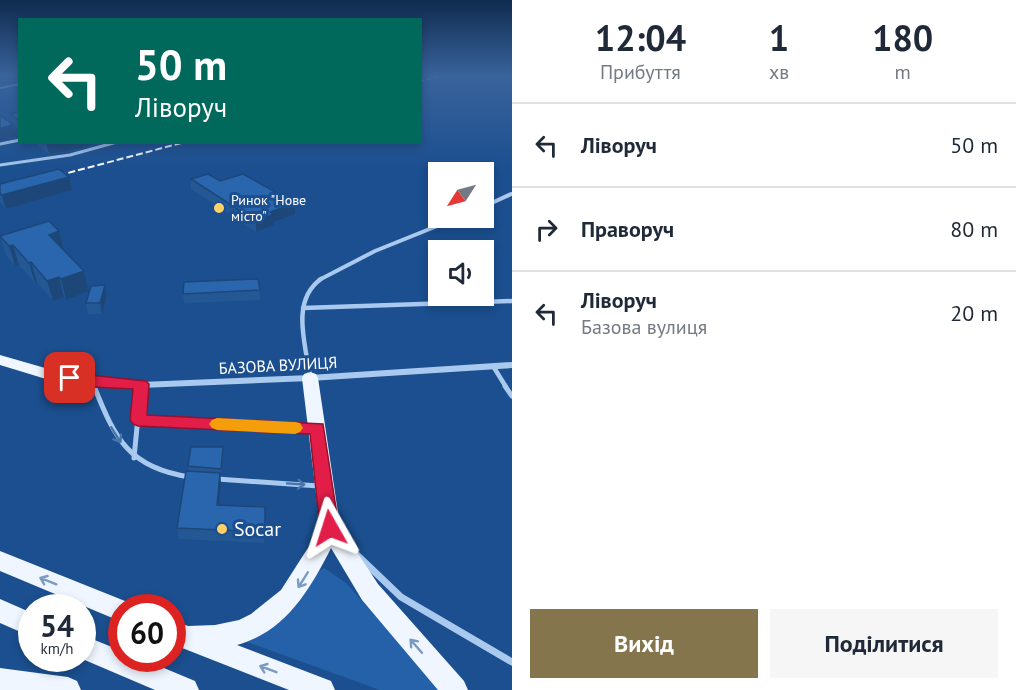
<!DOCTYPE html>
<html lang="uk">
<head>
<meta charset="utf-8">
<style>
  body { margin:0; font-family:"PT Sans",sans-serif; background:#f6f6f7; color:#1f2937; height:100vh; display:flex; flex-direction:column; font-size:22px; white-space:nowrap }
  * { box-sizing:border-box; margin:0 }
  p { font-size:20px; color:#747a83 }
  .icon { flex:none; width:33px; height:33px; fill:none; stroke:currentColor; stroke-width:2; stroke-linecap:round; stroke-linejoin:round }
  .map { position:relative; flex:1; overflow:hidden }
  .drawer { display:flex; flex-direction:column; background:#fff; width:504px }
  .drawer>* { flex:none }
  .top-card { position:absolute; left:18px; top:18px; width:404px; height:126px; border-radius:0px; box-shadow:0 3px 9px #0003; background:#00695c; color:#fff; overflow:hidden }
  .needle { width:39px; rotate:234deg }
  .fabs { position:absolute; left:428px; top:162px; display:grid; gap:12px }
  .fabs a { display:grid; place-items:center; width:66px; height:66px; border-radius:0px; background:#fff; box-shadow:0 3px 9px #0003; font-size:30px }
  .speed { position:absolute; left:18px; top:594px; display:flex; gap:12px; font-size:30px; font-weight:700; text-align:center }
  .speed>* { display:grid; place-content:center; width:78px; height:78px; border-radius:50%; background:#fff; box-shadow:0 3px 9px #0003; line-height:1 }
  .speed small { font-size:15px; font-weight:400 }
  .speed .limit { border:9px solid #d22; background:#fff; color:#111 }
  .pin { position:absolute; display:grid; place-items:center; width:51px; height:51px; color:#fff; margin:-26px; border-radius:12px; box-shadow:0 3px 9px #0006 }
  .me { position:absolute; width:66px; margin:-33px; rotate:354deg; stroke-linejoin:round; filter:drop-shadow(0 0 4px #0008) }
  .turn { display:flex; align-items:center; gap:21px; height:126px; padding:0 18px; font-size:27px }
  .turn .icon { width:78px; height:78px; stroke-width:2.5 }
  .turn b { display:block; font-size:42px; line-height:51px }
  .eta { display:flex; justify-content:space-evenly; align-items:center; height:102px; text-align:center }
  .eta b { font-size:36px; font-weight:700; line-height:42px }
  .action { display:flex; gap:12px; margin-top:auto; padding:12px 18px }
  .action a { flex:1; height:69px; border-radius:0px; background:#84754c; color:#fff; font-size:24px; font-weight:700; line-height:69px; text-align:center }
  .action a+a { background:#f6f6f7; color:#1f2937 }
  ul { padding:0; list-style:none }
  li { display:flex; align-items:center; gap:18px; height:84px; padding:0 18px; border-top:2px solid #e0e1e3 }
  li div { flex:1 }
  li b { display:block; font-size:22px }
  li em { font-style:normal }
  main { display:flex; flex:1; min-height:0 }
  .map>svg:first-child { display:block }
  .green { fill:#2461a8 }
  .lines { fill:none; stroke-linecap:round; stroke-linejoin:round }
  .service-far5 { stroke:#a9c9ee; stroke-width:2 }
  .service-far4 { stroke:#a9c9ee; stroke-width:3 }
  .service-far3 { stroke:#a9c9ee; stroke-width:4 }
  .service-far2 { stroke:#a9c9ee; stroke-width:4.5 }
  .service-far1 { stroke:#a9c9ee; stroke-width:5 }
  .service { stroke:#a9c9ee; stroke-width:7 }
  .minor { stroke:#a9c9ee; stroke-width:6 }
  .primary { fill:#f0f6ff; fill-rule:evenodd }
  .rail-far1 { stroke:#fff; stroke-width:1.5; stroke-dasharray:5 2; stroke-linecap:butt }
  .rail { stroke:#fff; stroke-width:2; stroke-dasharray:7 3; stroke-linecap:butt }
  .wall { fill:#245895 }
  .shaded-wall { fill:#1d4779 }
  .building { fill:#2a66ad; stroke:#1d4779; stroke-width:1.5 }
  .oneway { stroke:#4674ac }
  .oneway2 { stroke:#7b9ac1 }
  .route { fill:#e11d48; stroke:#92132f; stroke-width:1.5 }
  .slow { fill:#f59e0b }
  .poi-dot { fill:#ffd166; stroke:#1b4f8f; stroke-width:2 }
  .labels { text-anchor:middle; stroke-width:6; stroke-linejoin:round; paint-order:stroke }
  .far-poi-label { font-size:14px; fill:#fff; stroke:#1b4f8f; text-anchor:start }
  .street-label { font-size:16px; fill:#fff; stroke:#1b4f8f }
  .near-poi-label { font-size:20px; fill:#fff; stroke:#1b4f8f; text-anchor:start }
</style>
</head>
<body>
<main>
<div class="map">
<svg width="512" height="690" viewBox="0 0 512 690">
  <rect width="100%" height="100%" fill="#1b4f8f"/>
  <!-- green -->
  <polygon class="green" points="324,568 346,583 441,690 380,690 239,639 314,573"/>
  <g class="lines">
    <!-- service-far5 -->
    <polyline class="service-far5" points="0,88 20,84"/>
    <!-- service-far4 -->
    <g class="service-far4">
      <polyline points="0,144 20,140"/>
      <polyline points="0,165 70,155 117,142"/>
      <polyline points="508,196 512,194"/>
    </g>
    <!-- service-far3 -->
    <g class="service-far3">
      <polyline points="483,207 511,194"/>
      <polyline points="319,280 375,251 457,218"/>
    </g>
    <!-- service-far2 -->
    <g class="service-far2">
      <polyline points="303,308 512,301"/>
      <polyline points="493,366 506,387"/>
      <path d="M310,377c-4,-32 -20,-76 11,-98"/>
      <polyline points="93,382 95,387"/>
    </g>
    <!-- service-far1 -->
    <g class="service-far1">
      <path d="M94,386c21,53 35,82 96,91"/>
      <polyline points="505,386 512,396"/>
      <polyline points="138,420 312,428"/>
      <polyline points="134,458 141,386"/>
      <polyline points="217,479 319,486"/>
    </g>
    <!-- service -->
    <polyline class="service" points="357,555 401,597 512,662"/>
    <!-- minor -->
    <polyline class="minor" points="46,374 93,382 141,385 310,378 512,365"/>
    <!-- primary -->
    <g class="primary">
      <polygon points="0,355 52,370 54,374 52,378 46,379 0,365"/>
      <path d="M310,372l6,2 2,4 22,148 38,58 86,97 4,9h-30l-76,-90 -31,-52c-21,42 -46,84 -94,97l94,36 4,9h-46l-117,-46v-24l16,6 27,-1 24,-5 12,-6 30,-24 32,-50 7,-13 -18,-149 2,-4z"/>
      <polygon points="0,551 130,603 132,608 122,608 122,622 0,571"/>
      <polygon points="0,599 32,613 32,637 0,623"/>
      <polygon points="82,635 122,651 122,658 140,658 195,681 199,690 155,690 80,658 82,658"/>
      <polygon points="0,668 68,677 77,681 81,690 0,690"/>
    </g>
    <!-- rail-far1 -->
    <polyline class="rail-far1" points="420,81 446,75"/>
    <!-- rail -->
    <polyline class="rail" points="49,178 185,142"/>
  </g>
  <!-- wall -->
  <g class="wall">
    <polygon points="20,112 20,131 14,126 11,114"/>
    <polygon points="34,142 101,142 69,151 49,154"/>
    <polygon points="69,177 72,190 6,209 0,202 0,184"/>
    <polygon points="191,179 220,181 295,203 295,214 274,222 274,225 256,232 191,189"/>
    <polygon points="59,231 64,250 84,271 89,291 66,300 64,297 53,301 37,282 35,283 19,265 15,266 6,255 0,236"/>
    <polygon points="105,285 107,296 102,314 88,314 86,303"/>
    <polygon points="260,290 260,300 184,303 183,294"/>
    <polygon points="223,453 221,474 220,474 221,484 219,505 265,507 264,543 179,539 177,528 188,471 188,466"/>
  </g>
  <!-- shaded-wall -->
  <g class="shaded-wall">
    <polygon points="0,75 20,75 20,81 0,84"/>
    <polygon points="13,125 16,137 0,141 0,128"/>
    <polygon points="46,142 101,142 69,151 49,154"/>
    <polygon points="69,177 72,190 6,209 2,195"/>
    <polygon points="295,203 295,214 274,222 274,225 256,232 256,221 270,212"/>
    <polygon points="59,231 64,251 49,235"/>
    <polygon points="13,245 19,265 15,266 9,246"/>
    <polygon points="31,262 37,282 35,283 29,263"/>
    <polygon points="84,271 89,291 66,300 61,279"/>
    <polygon points="59,277 64,297 53,301 47,281"/>
    <polygon points="105,285 107,296 102,314 100,303"/>
    <polygon points="220,473 221,484 218,516 217,505"/>
  </g>
  <!-- building -->
  <g class="building">
    <polygon points="20,112 20,121 11,114"/>
    <polygon points="0,116 1,116 13,125 0,128"/>
    <polygon points="59,169 69,177 2,195 0,193 0,184"/>
    <polygon points="208,174 220,181 243,174 295,203 270,212 274,214 256,221 191,179"/>
    <polygon points="49,221 59,231 49,235 84,271 61,279 59,277 47,281 31,262 29,263 13,245 9,246 0,236"/>
    <polygon points="258,279 260,290 183,294 184,282"/>
    <polygon points="105,285 100,303 86,303 91,286"/>
    <polygon points="191,447 223,447 221,469 188,466"/>
    <polygon points="186,471 220,473 217,505 265,507 265,532 177,528"/>
  </g>
  <!-- one-way arrows -->
  <defs><path id="oneway-shaft" d="M-6 0H5M1.5-3L5.5 0L1.5 3" fill="none" stroke-width="1.6" stroke-linecap="round" stroke-linejoin="round" transform="scale(1.5)"/></defs>
  <g class="oneway">
    <use href="#oneway-shaft" transform="translate(116 435) rotate(58)"/>
    <use href="#oneway-shaft" transform="translate(296 484) rotate(4)"/>
  </g>
  <g class="oneway2">
    <use href="#oneway-shaft" transform="translate(303 580) rotate(122)"/>
    <use href="#oneway-shaft" transform="translate(48 581) rotate(-158)"/>
    <use href="#oneway-shaft" transform="translate(416 646) rotate(-131)"/>
    <use href="#oneway-shaft" transform="translate(268 669) rotate(-159)"/>
  </g>
  <!-- sky -->
  <linearGradient id="sky" x2="0" y2="1"><stop stop-color="#0f2b4f"/><stop offset="0.44" stop-color="#39639b"/><stop offset="1" stop-color="#39639b" stop-opacity="0"/></linearGradient>
  <rect width="512" height="171" fill="url(#sky)"/>
  <!-- route -->
  <polygon class="route" points="70,373 146,381 149,384 147,415 323,424 339,528 336,534 330,537 323,534 320,528 310,434 138,426 133,424 130,420 133,389 93,387 64,382 62,378 64,374"/>
  <!-- slow -->
  <polygon class="slow" points="217,418 295,422 300,423 303,428 300,432 295,434 217,430 212,428 209,424 212,420"/>
  <!-- markers -->
  <g class="poi-dot">
    <circle cx="219" cy="208" r="6"/>
    <circle cx="222" cy="529" r="6"/>
  </g>
  <g class="labels">
    <!-- far-poi labels -->
    <g class="far-poi-label">
      <text x="231" y="205">Ринок "Нове<tspan x="231" dy="16">місто"</tspan></text>
    </g>
    <!-- street labels -->
    <g class="street-label">
      <text transform="translate(278 365) rotate(-3)" y="6">БАЗОВА ВУЛИЦЯ</text>
    </g>
    <!-- near-poi labels -->
    <g class="near-poi-label">
      <text x="234" y="536">Socar</text>
    </g>
  </g>
</svg>
<div class="fabs">
<a><svg class="needle" viewBox="-14 -14 28 28"><path d="M0-13l5 13h-10z" fill="#e53935"/><path d="M0 13l5-13h-10z" fill="#747a83"/></svg></a>
<a><svg class="icon" aria-label="sound" viewBox="0 0 24 24"><path d="M4 9h4l5-4v14l-5-4H4zM17 9q2 3 0 6"/></svg></a>
</div>
<div class="speed"><div>54<small>km/h</small></div><div class="limit">60</div></div>
<div class="pin" style="left:70px;top:378px;background:#d93025"><svg class="icon" aria-label="arrive" viewBox="0 0 24 24"><path d="M6 21V4h12l-3 4 3 4H6"/></svg></div>
<svg class="me" style="left:330px;top:528px" viewBox="-20 -20 40 40"><path d="M0-17L14 15 0 8-14 15z" fill="#e11d48" stroke="#fff" stroke-width="4"/></svg>
<div class="top-card">
<div class="turn"><svg class="icon" aria-label="left" viewBox="0 0 24 24"><path d="M17 20v-9H6M10 6l-5 5 5 5"/></svg><div><b>50 m</b>Ліворуч</div></div>
</div>
</div>
<section class="drawer">
<div class="eta">
<div><b>12:04</b><p>Прибуття</p></div>
<div><b>1</b><p>хв</p></div>
<div><b>180</b><p>m</p></div>
</div>
<ul>
<li><svg class="icon" aria-label="left" viewBox="0 0 24 24"><path d="M17 20v-9H6M10 6l-5 5 5 5"/></svg><div><b>Ліворуч</b></div><em>50 m</em></li>
<li><svg class="icon" aria-label="right" viewBox="0 0 24 24"><path d="M7 20v-9h11M14 6l5 5-5 5"/></svg><div><b>Праворуч</b></div><em>80 m</em></li>
<li><svg class="icon" aria-label="left" viewBox="0 0 24 24"><path d="M17 20v-9H6M10 6l-5 5 5 5"/></svg><div><b>Ліворуч</b><p>Базова вулиця</p></div><em>20 m</em></li>
</ul>
<div class="action"><a>Вихід</a><a>Поділитися</a></div>
</section>
</main>
</body>
</html>
